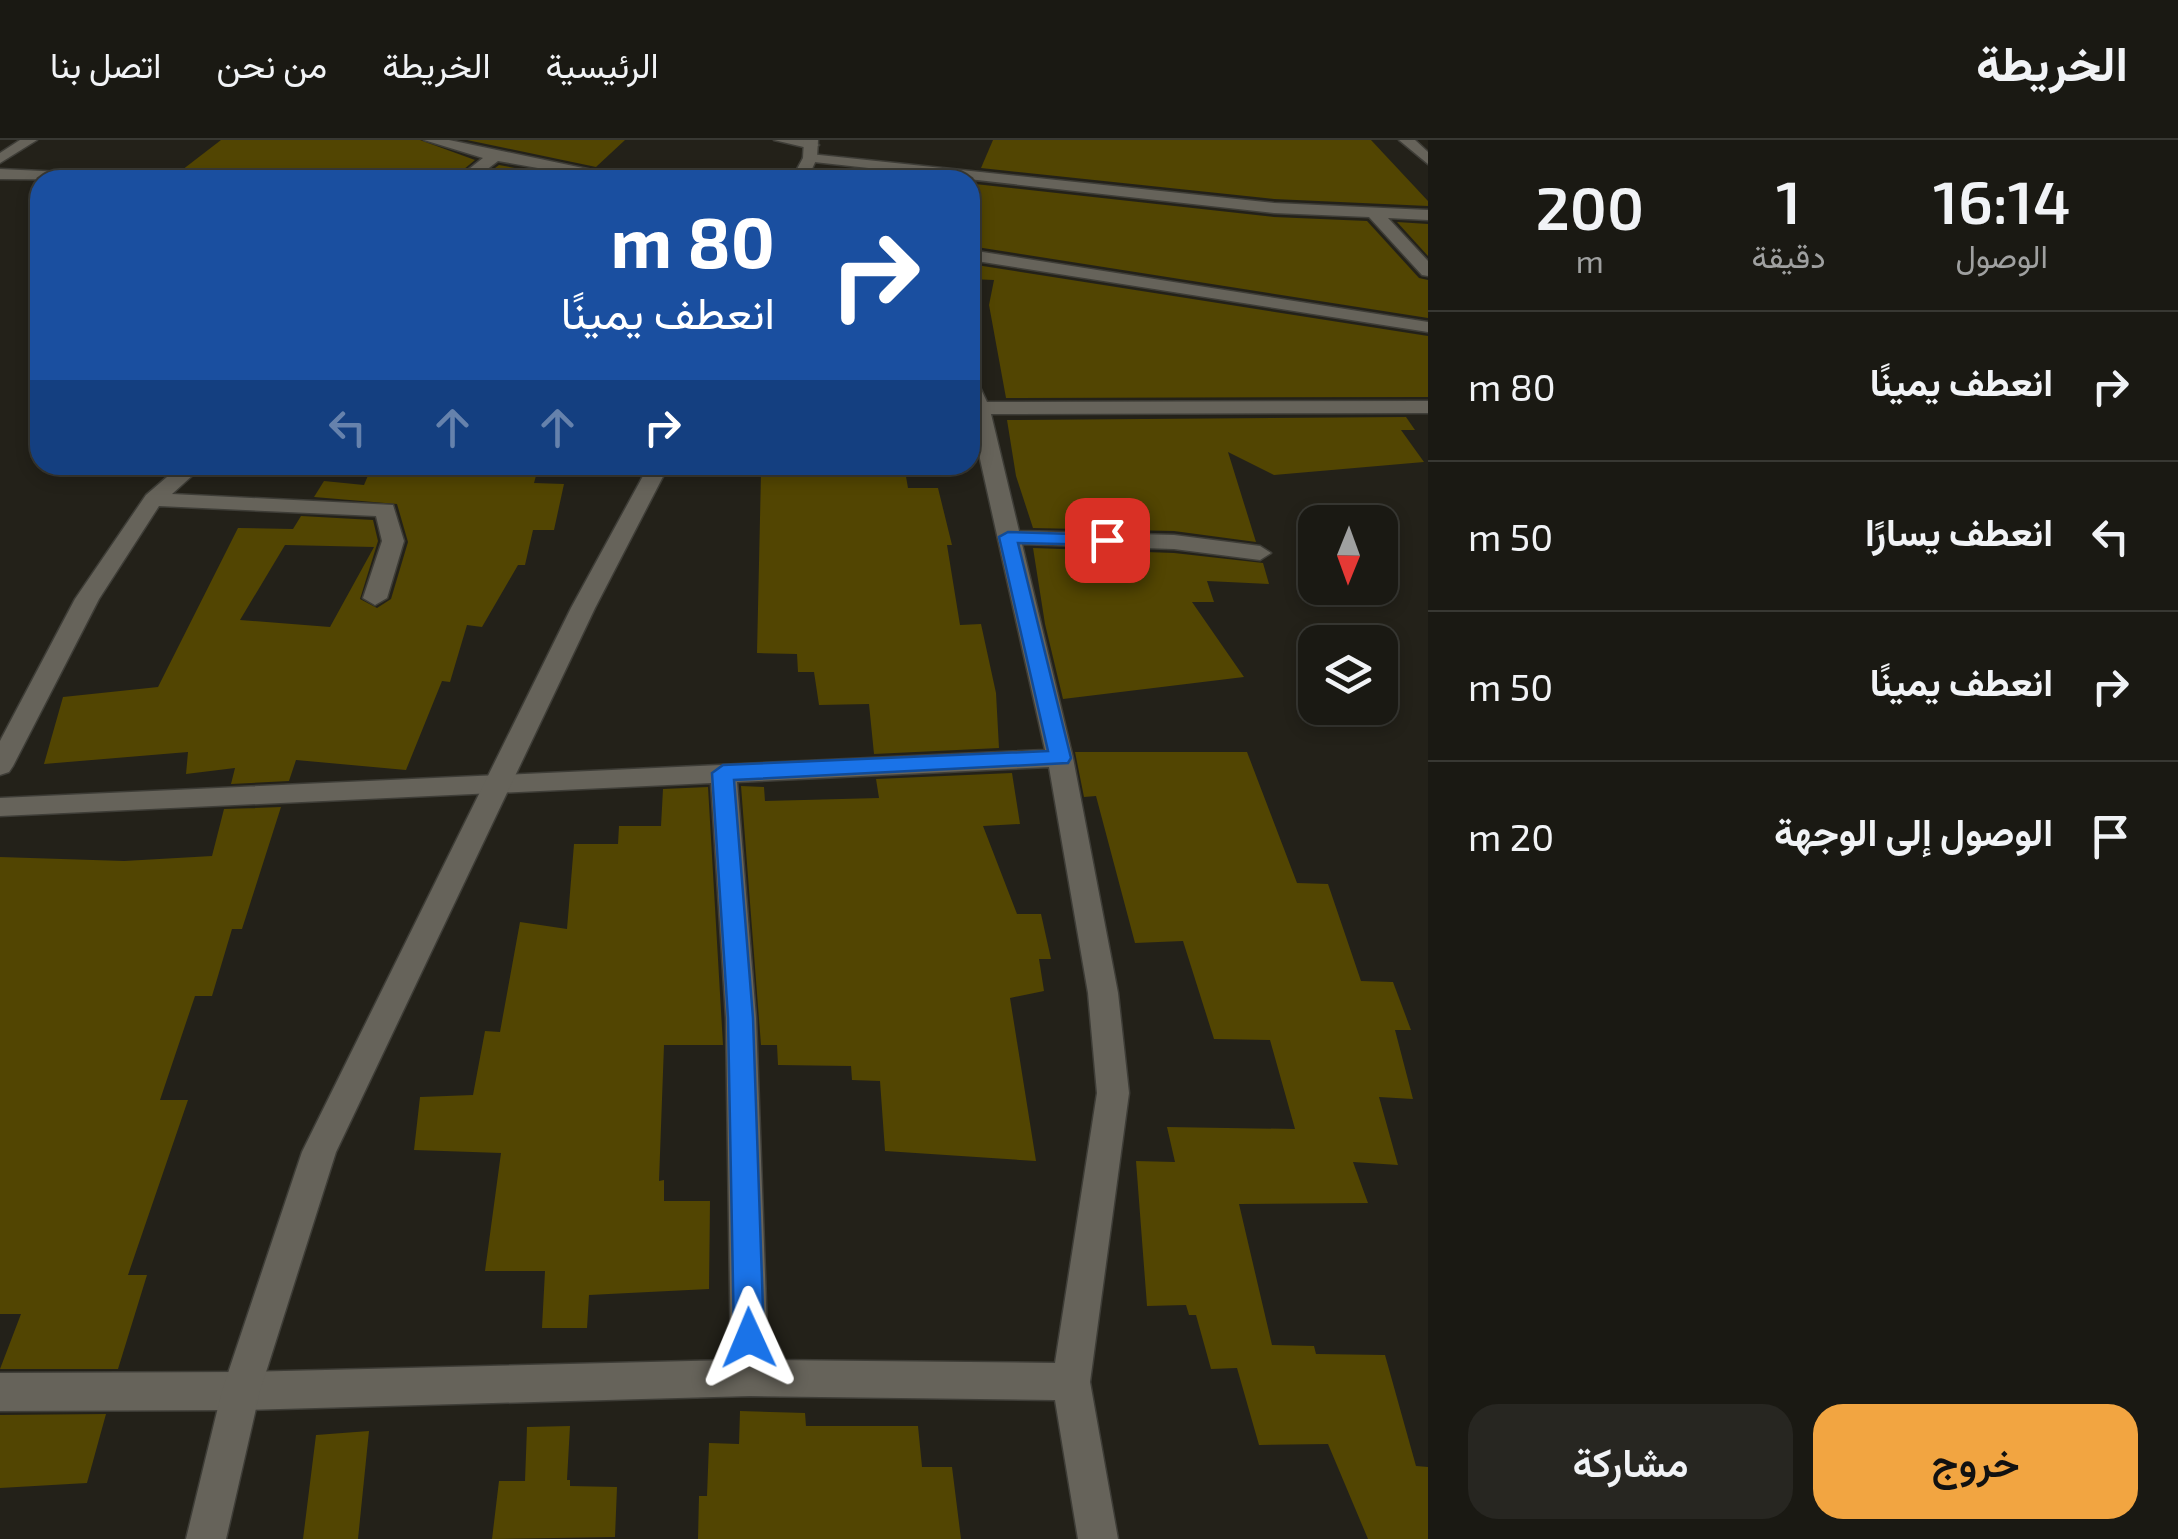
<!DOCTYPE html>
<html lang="ar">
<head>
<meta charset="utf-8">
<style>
  body { margin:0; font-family:"Exo 2",Vazirmatn,sans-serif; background:#272621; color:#f1f3f6; direction:rtl; height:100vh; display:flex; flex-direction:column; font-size:38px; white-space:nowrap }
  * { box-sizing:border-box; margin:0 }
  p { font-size:32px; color:#9fa0a0 }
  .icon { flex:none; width:55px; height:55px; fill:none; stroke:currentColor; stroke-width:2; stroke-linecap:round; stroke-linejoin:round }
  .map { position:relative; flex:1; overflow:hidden; direction:ltr }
  .panel { display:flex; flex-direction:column; background:#1a1913; width:750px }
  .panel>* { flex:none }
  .banner { position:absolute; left:30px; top:30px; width:950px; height:305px; border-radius:30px; box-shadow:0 5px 15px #0003,0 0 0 2px #383833; direction:rtl; background:#1a4fa0; color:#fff; overflow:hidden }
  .needle { width:65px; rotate:181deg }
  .controls { position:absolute; left:1298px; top:365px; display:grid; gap:20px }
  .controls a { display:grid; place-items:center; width:100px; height:100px; border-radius:20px; background:#1a1913; box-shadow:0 5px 15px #0003,0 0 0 2px #383833; font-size:50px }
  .pin { position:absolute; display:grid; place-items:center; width:85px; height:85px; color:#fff; margin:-42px; border-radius:20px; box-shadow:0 5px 15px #0006 }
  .me { position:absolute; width:110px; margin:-55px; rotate:359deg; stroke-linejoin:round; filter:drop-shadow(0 0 8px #0008) }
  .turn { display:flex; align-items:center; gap:35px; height:210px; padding:0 40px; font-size:45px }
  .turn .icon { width:130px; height:130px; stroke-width:2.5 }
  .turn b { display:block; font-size:70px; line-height:85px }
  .lanes { display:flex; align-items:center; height:95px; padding:0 40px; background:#0003; justify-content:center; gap:50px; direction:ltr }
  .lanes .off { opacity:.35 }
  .eta { display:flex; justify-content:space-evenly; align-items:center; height:170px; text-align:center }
  .eta b { font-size:60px; font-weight:600; line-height:70px }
  .action { display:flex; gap:20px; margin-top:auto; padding:20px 40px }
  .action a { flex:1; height:115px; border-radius:30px; background:#f2a541; color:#111; font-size:40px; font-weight:600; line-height:115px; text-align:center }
  .action a+a { background:#272621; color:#f1f3f6 }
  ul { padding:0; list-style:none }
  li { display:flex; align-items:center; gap:30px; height:150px; padding:0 40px; border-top:2px solid #383833 }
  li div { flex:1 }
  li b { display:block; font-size:38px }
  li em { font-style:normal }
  header { display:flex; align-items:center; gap:60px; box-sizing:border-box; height:140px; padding:0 50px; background:#1a1913; border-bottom:2px solid #383833 }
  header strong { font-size:48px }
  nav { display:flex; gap:55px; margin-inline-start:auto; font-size:35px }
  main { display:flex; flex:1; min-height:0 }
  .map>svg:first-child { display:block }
  .building { fill:#524502; fill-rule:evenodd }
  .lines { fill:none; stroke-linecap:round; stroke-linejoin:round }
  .minor-casing { stroke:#3e3d37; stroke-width:3 }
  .tertiary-casing { stroke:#3e3d37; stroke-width:3 }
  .minor { fill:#66635a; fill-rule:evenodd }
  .tertiary { fill:#66635a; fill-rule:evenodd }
  .route { fill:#1a73e8; stroke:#114b97; stroke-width:2.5 }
</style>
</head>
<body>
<header>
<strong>الخريطة</strong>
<nav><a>الرئيسية</a><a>الخريطة</a><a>من نحن</a><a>اتصل بنا</a></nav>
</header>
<main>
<section class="panel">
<div class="eta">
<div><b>16:14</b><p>الوصول</p></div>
<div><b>1</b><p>دقيقة</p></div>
<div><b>200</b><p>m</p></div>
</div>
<ul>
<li><svg class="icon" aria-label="right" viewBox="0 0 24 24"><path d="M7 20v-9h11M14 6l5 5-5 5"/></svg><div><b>انعطف يمينًا</b></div><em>80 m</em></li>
<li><svg class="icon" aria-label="left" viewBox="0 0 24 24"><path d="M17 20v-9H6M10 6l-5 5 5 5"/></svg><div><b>انعطف يسارًا</b></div><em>50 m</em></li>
<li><svg class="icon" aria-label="right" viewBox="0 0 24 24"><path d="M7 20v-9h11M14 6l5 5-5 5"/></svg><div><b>انعطف يمينًا</b></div><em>50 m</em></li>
<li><svg class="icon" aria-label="arrive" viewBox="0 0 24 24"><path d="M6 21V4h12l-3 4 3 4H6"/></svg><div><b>الوصول إلى الوجهة</b></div><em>20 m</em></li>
</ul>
<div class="action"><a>خروج</a><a>مشاركة</a></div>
</section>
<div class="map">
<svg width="1428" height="1399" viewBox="0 0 1428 1399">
  <rect width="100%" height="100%" fill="#232119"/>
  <!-- building -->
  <g class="building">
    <polygon points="221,0 420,0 475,20 451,40 169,40"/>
    <polygon points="467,0 625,0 596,27"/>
    <polygon points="993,0 1371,0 1428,61 1428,66 1274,59 981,28"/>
    <polygon points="499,25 582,40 479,40"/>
    <polygon points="975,44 1274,77 1367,81 1419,138 1428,140 1428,178 970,106 970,56"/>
    <polygon points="1397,82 1428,84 1428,116"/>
    <polygon points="970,124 1428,196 1428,257 1006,258 989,165 994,140 970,139"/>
    <polygon points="1406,277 1415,290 1401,290 1424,322 1274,335 1228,312 1256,402 1174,391 1033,388 1016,336 1007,280"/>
    <path d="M539,325l-5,18 30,1 -10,46h-21l-8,35h-7l-36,62 -15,-2 -17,57 -8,-1 -36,89 -110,-10 -7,21 -58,3 4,-16 -49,6 2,-22 -144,12 19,-67 95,-10 80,-159 55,1 8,-13 72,4 5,21 -18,58 17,9 14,-9 17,-57 -11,-38 -83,-7 10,-16 40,4 8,-19zM285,405l89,2 -44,80 -90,-7z"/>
    <polygon points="771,325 904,325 908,348 938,348 952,405 947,405 960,485 981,484 996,553 999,608 874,614 869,564 819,565 814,532 798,532 797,514 757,513 761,333 770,333"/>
    <polygon points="1033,408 1174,413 1263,423 1269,444 1207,441 1214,462 1192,462 1244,537 1063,559 1045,484"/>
    <polygon points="1075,612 1247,612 1297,743 1328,744 1361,841 1393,842 1411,890 1395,890 1413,959 1379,957 1398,1025 1353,1022 1368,1063 1239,1064 1272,1205 1314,1206 1316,1214 1385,1215 1416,1326 1428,1327 1428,1399 1368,1399 1328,1304 1259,1305 1237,1228 1211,1229 1196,1175 1189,1175 1186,1165 1147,1166 1136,1021 1175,1022 1167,987 1295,989 1270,900 1214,899 1183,801 1135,803 1096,656 1084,657"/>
    <polygon points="1012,633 1020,684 983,686 1017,774 1041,774 1051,819 1039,819 1044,851 1010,858 1036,1021 885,1011 880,941 852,940 851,926 778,925 777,905 761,905 741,646 764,647 765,661 879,658 876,639"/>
    <polygon points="708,647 723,905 664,905 659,1041 664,1040 664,1061 710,1061 709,1149 589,1155 587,1188 542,1188 545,1131 485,1131 501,1013 414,1010 420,957 473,955 485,891 500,892 520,782 567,789 574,704 618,704 619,686 661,686 663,649"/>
    <polygon points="281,667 242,789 232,789 212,856 195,856 160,960 188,960 128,1135 147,1135 118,1229 0,1229 21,1174 0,1174 0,717 124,721 212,716 224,669"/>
    <polygon points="740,1271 805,1273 806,1286 918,1286 922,1327 952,1327 961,1399 698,1399 699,1356 707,1356 709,1303 739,1304"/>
    <polygon points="106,1274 87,1343 0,1348 0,1275"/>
    <polygon points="570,1286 567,1340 570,1340 570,1346 617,1347 615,1397 492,1399 499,1341 525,1341 527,1287"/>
    <polygon points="369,1291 358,1399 303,1399 316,1295"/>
  </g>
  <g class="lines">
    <!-- minor casing -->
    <g class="minor-casing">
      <g id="minor">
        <polygon points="20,0 37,0 0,23 0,13"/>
        <polygon points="424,0 449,0 640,40 606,40 498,21 473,40 455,40 483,18"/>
        <polygon points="774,0 808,0 819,5 812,9"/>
        <polygon points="1399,0 1415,0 1428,12 1428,24"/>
        <polygon points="810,14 1274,63 1428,70 1428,80 1388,78 1428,121 1428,136 1422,135 1369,77 1274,73 805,21 803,18"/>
        <polygon points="0,29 127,35 135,40 0,39"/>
        <polygon points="970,110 1428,182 1428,192 970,120"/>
        <path d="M970,239l7,2 10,21 441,-1v12l-437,1 28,117 155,4 86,11 11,7 -11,7 -86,-11 -152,-5 51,214 45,235 11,100 -39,289 28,157h-40l-23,-139 -305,-4 -509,14 -241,1v-38l241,-1 490,-12 -5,-342 -15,-235 -711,33v-18l1045,-48 -75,-336zM1049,627l39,226 9,100 -42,270 -287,-3 -12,-342 -19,-236z"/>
        <polygon points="181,325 204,325 172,354 393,365 404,401 387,458 375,465 363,458 382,401 376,376 159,366 99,459 13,626 9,632 0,635 0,601 75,459 146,355"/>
      </g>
    </g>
    <!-- tertiary casing -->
    <g class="tertiary-casing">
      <g id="tertiary">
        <polygon points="804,0 818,0 817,18 807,40 791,40 803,18"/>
        <polygon points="649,325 669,325 595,468 336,1012 260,1251 226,1399 186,1399 222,1251 302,1012 571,468"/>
      </g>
    </g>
    <!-- minor -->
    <use href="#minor" class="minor"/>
    <!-- tertiary -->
    <use href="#tertiary" class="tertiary"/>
  </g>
  <!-- route -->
  <polygon class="route" points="1008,392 1107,395 1116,400 1107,405 1018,403 1071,618 1068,623 734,640 753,878 764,1198 760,1208 749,1212 739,1208 734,1198 728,878 712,633 723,625 1048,611 999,397"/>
</svg>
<div class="controls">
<a><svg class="needle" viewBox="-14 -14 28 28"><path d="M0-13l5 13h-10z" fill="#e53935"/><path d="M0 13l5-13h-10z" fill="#9fa0a0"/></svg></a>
<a><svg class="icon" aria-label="layers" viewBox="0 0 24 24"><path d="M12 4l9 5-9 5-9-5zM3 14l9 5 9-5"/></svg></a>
</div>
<div class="pin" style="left:1107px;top:400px;background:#d93025"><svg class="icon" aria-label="arrive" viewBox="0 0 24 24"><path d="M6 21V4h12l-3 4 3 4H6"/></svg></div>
<svg class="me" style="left:749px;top:1198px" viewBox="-20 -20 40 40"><path d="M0-17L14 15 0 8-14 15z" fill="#1a73e8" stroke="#fff" stroke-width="4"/></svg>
<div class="banner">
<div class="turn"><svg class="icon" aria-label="right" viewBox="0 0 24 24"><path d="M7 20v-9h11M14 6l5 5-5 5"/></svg><div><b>80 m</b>انعطف يمينًا</div></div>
<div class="lanes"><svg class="icon off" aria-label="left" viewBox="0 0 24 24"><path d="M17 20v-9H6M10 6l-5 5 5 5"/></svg><svg class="icon off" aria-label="ahead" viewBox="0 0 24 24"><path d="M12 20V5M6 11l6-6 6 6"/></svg><svg class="icon off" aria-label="ahead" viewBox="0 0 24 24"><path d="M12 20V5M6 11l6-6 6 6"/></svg><svg class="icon" aria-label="right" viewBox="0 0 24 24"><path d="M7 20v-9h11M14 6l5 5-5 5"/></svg></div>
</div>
</div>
</main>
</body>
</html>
